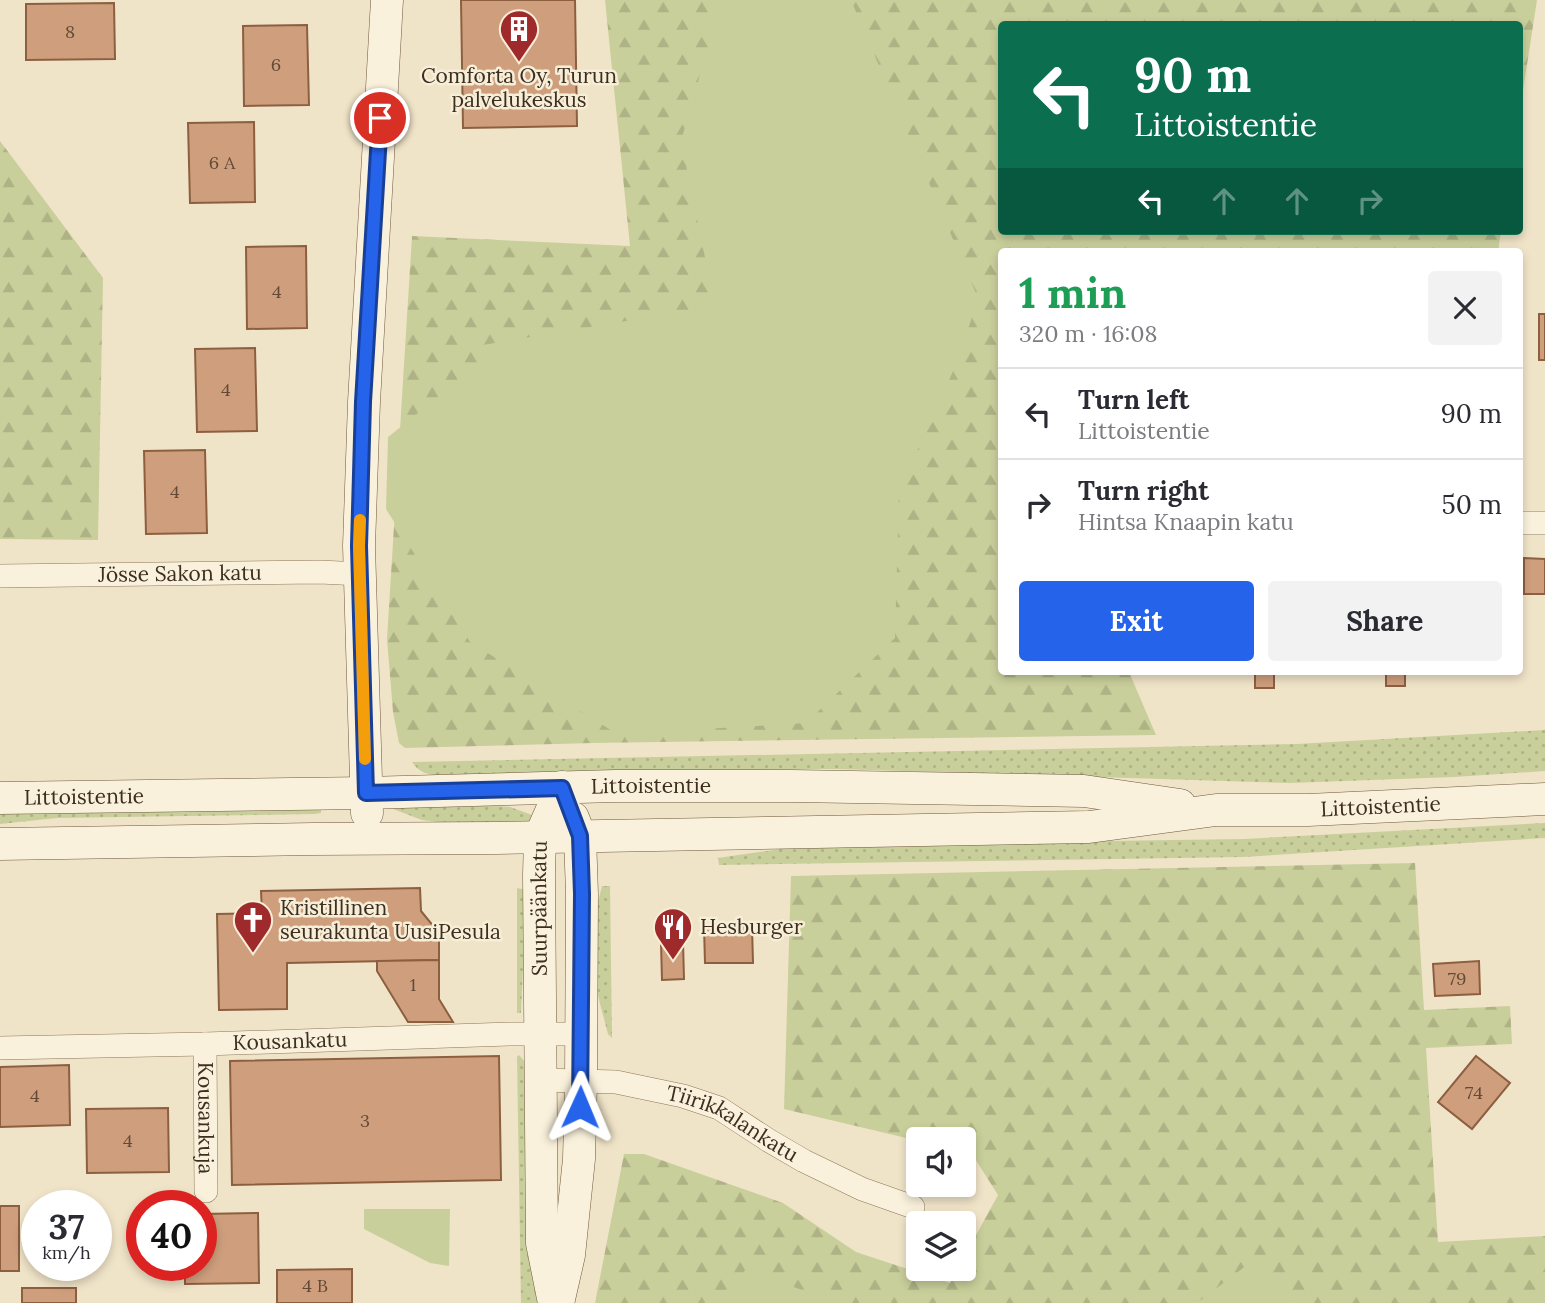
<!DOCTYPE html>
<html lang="en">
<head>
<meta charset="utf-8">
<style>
  body { margin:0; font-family:Lora,serif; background:#f2f2f3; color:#2b2b33; height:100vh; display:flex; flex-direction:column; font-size:26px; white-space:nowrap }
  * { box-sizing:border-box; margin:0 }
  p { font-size:23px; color:#7c7c81 }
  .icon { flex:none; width:38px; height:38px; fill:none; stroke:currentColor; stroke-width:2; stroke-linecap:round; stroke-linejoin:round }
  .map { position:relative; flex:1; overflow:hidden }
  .details { position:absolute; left:998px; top:248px; width:525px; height:427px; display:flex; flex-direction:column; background:#fff; border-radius:7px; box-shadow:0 4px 10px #0003 }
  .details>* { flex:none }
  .banner { position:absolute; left:998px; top:21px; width:525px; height:214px; border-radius:7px; box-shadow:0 4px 10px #0003; background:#0b6e4f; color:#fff; overflow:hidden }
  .buttons { position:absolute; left:906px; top:1127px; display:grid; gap:14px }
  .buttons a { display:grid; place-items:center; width:70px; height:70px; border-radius:7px; background:#fff; box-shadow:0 4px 10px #0003; font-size:35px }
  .speed { position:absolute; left:21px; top:1190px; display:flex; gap:14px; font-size:35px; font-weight:700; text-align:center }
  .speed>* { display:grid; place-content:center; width:91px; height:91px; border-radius:50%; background:#fff; box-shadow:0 4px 10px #0003; line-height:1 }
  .speed small { font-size:18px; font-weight:400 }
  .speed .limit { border:10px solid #d22; background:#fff; color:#111 }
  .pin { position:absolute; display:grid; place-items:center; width:60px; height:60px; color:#fff; margin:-30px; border:4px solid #fff; border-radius:50%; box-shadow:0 2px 7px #0007 }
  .me { position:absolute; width:77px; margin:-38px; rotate:1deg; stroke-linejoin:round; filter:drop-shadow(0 0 5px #0008) }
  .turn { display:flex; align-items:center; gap:24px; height:147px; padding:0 21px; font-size:32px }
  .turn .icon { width:91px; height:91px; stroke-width:2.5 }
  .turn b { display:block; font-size:49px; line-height:60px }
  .lanes { display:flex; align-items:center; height:66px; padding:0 21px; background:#0003; justify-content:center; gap:35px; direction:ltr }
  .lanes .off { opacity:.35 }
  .round { display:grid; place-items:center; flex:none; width:74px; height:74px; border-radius:7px; background:#f2f2f3 }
  .headline { display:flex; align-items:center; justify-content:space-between; height:119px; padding:0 21px }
  h1 { font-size:42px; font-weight:700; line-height:52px; color:#1e9e55 }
  .primary-button { display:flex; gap:14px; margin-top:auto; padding:14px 21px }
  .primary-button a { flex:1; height:80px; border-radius:7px; background:#2563eb; color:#fff; font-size:28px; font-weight:700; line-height:80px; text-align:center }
  .primary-button a+a { background:#f2f2f3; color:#2b2b33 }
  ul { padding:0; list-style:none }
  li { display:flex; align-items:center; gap:21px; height:91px; padding:0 21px; border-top:2px solid #e1e1e2 }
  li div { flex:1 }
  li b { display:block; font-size:26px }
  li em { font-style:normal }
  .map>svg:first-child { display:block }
  .grass { fill:url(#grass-dots) }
  .forest { fill:url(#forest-firs) }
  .park { fill:#c9cf9b }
  .building { fill:#cf9f7d; stroke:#8d5f41; stroke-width:2 }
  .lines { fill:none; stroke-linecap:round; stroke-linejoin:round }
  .street-casing { stroke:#8d765c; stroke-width:24 }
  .secondary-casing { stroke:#6f573f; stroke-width:33 }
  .street { stroke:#faf1dc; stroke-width:23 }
  .secondary { stroke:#faf1dc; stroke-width:32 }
  .route-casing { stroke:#184099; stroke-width:18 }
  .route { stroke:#2563eb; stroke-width:12 }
  .slow { stroke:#f59e0b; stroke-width:12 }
  .labels { text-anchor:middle; stroke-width:5; stroke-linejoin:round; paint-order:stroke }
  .number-label { font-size:18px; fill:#624a37 }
  .poi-label { font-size:21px; fill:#3d2e20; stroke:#f7eed8; text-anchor:start }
  .street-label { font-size:21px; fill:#3d2e20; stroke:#f7eed8 }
</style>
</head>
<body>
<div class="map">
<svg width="1545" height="1303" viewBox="0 0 1545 1303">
  <defs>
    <pattern id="grass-dots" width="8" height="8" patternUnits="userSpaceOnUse" patternTransform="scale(1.75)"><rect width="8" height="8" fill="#c9cf9b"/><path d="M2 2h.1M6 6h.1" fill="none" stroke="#aeb285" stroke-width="1.8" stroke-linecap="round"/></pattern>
    <pattern id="forest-firs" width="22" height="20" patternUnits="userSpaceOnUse" patternTransform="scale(1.75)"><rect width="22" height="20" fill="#c9cf9b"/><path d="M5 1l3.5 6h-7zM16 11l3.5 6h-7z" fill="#aeb285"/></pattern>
  </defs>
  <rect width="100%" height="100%" fill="#f0e4c8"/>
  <!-- grass -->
  <g class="grass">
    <path d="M1545,730v41l-91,6 -164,6 -454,-14 -401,6c-10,-1 -17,-4 -23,-13l885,-18z"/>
    <polygon points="394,805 485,805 510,807 535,816 536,821 445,823 422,820 393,809"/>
    <polygon points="321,808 321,813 315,814 57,818 0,824 0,814"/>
    <polygon points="1545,823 1545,838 1244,857 719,865 718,858 808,845 1244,839"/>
    <polygon points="602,886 610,886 612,1038 608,1034 598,996 596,924 598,902"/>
    <polygon points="517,888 526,890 526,899 521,1013 517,1013"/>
    <polygon points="519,1055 527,1064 533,1081 537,1303 521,1303 517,1057"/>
  </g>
  <!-- forest -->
  <g class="forest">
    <polygon points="605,0 1537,0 1519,116 1519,24 1001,24 1001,231 1501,231 1498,252 1001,252 1001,672 1129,672 1156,735 593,743 405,748 399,743 393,712 387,639 412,236 630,246"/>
    <polygon points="0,141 103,278 98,540 0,539"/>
    <polygon points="1415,863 1424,1010 1510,1006 1512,1044 1426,1048 1438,1242 1545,1236 1545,1303 595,1303 624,1154 644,1154 783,1203 856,1252 950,1283 958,1269 964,1269 964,1257 998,1195 972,1154 964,1152 964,1139 919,1139 919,1141 784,1109 791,876"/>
  </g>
  <!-- park -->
  <g class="park">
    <polygon points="714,0 851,0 978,298 959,358 899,491 895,638 806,723 617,734 470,642 386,509 388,437 477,366 477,346 715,306 681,141 711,36"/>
    <polygon points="364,1209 450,1209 449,1266 430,1263 364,1229"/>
    <polygon points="1247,1265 1300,1303 1197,1303"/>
    <polygon points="745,1270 840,1303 726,1303"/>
  </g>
  <!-- building -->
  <g class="building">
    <polygon points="461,0 575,0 577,126 463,128"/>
    <polygon points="114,3 115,59 26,60 26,4"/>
    <polygon points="307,25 309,105 244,106 243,26"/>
    <polygon points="254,122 255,202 190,203 188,123"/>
    <polygon points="306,246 307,328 247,329 246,247"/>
    <rect x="1539" y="314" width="6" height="46"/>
    <polygon points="255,348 257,431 197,432 195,349"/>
    <polygon points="205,450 207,533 146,534 144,451"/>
    <polygon points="1524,558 1545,559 1545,594 1524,594"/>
    <rect x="1255" y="672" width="19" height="16"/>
    <rect x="1386" y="672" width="19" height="14"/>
    <polygon points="420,888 421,911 439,933 439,960 287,963 287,1009 219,1010 217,914 262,913 261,891"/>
    <polygon points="752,926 753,963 705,963 704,927"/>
    <polygon points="683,942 684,979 662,980 661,943"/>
    <polygon points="439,960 439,999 453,1022 408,1022 377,971 377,961"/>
    <polygon points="1479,961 1480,994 1435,996 1433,964"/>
    <polygon points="499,1056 501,1180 232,1185 230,1061"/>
    <polygon points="1476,1056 1510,1083 1472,1129 1438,1102"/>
    <polygon points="69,1065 70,1125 0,1127 0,1067"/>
    <polygon points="168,1108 169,1172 87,1173 86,1109"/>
    <rect x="0" y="1206" width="19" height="65"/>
    <polygon points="258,1213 259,1283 185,1284 185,1265 201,1265 201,1214"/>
    <polygon points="352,1269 352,1303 277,1303 277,1270"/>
    <rect x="22" y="1288" width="54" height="15"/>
  </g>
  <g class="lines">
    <!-- street casing -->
    <g class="street-casing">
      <g id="street">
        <polyline points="1519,523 1545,523"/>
        <path id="s1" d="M0,576l320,-4 40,2"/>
        <path id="s2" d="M205,1044l1,147"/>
        <path id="s3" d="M0,1048l205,-4 305,-10h71"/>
        <path id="s4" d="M541,1080l75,2 67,14 36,12 49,32 36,21 58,28 51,18"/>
      </g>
    </g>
    <!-- secondary casing -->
    <g class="secondary-casing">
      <g id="secondary">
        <path id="s5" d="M0,798l366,-5 249,-7h177l292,5 96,14"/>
        <polyline points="367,813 359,546 364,402 387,0"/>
        <path id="s6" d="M0,844l313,-5 183,-1 593,-11 127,-17h92l237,-11"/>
        <polyline points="559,1299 569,1255 579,1159 581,1081 582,894 580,836 573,818"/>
        <path id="s7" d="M554,1303l-12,-60 -3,-368 1,-38 22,-50"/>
      </g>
    </g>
    <!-- street -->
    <use href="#street" class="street"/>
    <!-- secondary -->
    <use href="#secondary" class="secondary"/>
  </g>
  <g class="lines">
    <!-- route casing -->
    <g class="route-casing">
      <polyline id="route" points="380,118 363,402 359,546 366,793 562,788 580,836 582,894 580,1107"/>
    </g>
    <!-- route -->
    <use href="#route" class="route"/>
    <!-- slow -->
    <polyline class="slow" points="360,520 359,546 365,759"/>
  </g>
  <!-- icons -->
  <defs>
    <g id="building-pin" transform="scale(2.0125)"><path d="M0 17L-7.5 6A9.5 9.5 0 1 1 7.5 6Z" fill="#9e2a2b" stroke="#f7eed8"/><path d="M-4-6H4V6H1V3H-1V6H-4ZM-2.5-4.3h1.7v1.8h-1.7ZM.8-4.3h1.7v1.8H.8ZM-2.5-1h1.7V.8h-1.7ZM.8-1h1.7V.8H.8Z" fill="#fff"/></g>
    <g id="church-pin" transform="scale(2.0125)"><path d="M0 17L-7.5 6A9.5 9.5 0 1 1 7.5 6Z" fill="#9e2a2b" stroke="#f7eed8"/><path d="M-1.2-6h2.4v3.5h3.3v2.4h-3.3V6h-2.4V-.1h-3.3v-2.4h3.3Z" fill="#fff"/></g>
    <g id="restaurant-pin" transform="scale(2.0125)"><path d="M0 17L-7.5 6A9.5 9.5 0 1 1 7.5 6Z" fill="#9e2a2b" stroke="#f7eed8"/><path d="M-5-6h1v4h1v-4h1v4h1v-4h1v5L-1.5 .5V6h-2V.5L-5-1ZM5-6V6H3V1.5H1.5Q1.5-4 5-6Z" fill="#fff"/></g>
  </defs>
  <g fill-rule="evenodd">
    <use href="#building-pin" x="519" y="29"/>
    <use href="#church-pin" x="253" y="920"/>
    <use href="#restaurant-pin" x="673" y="927"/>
  </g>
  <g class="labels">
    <!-- number labels -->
    <g class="number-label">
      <text x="70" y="38">8</text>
      <text x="276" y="71">6</text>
      <text x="222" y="169">6 A</text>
      <text x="277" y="298">4</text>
      <text x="226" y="396">4</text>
      <text x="175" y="498">4</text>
      <text x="1457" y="985">79</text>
      <text x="413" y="991">1</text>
      <text x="1474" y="1099">74</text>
      <text x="35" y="1102">4</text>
      <text x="365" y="1127">3</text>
      <text x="128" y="1147">4</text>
      <text x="315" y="1292">4 B</text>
    </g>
    <!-- poi labels -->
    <g class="poi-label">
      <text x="519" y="83" text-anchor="middle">Comforta Oy, Turun<tspan x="519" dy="24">palvelukeskus</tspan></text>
      <text x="280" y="915">Kristillinen<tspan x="280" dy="24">seurakunta UusiPesula</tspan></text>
      <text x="700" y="934">Hesburger</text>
    </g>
    <!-- street labels -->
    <g class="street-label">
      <text dy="7" stroke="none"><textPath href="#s1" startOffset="180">Jösse Sakon katu</textPath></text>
      <text dy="7" stroke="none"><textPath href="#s5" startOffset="651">Littoistentie</textPath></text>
      <text dy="7" stroke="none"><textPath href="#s5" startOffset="84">Littoistentie</textPath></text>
      <text dy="7" stroke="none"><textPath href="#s6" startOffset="1382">Littoistentie</textPath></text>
      <text dy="7" stroke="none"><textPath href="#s7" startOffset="396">Suurpäänkatu</textPath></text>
      <text dy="7" stroke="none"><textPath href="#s3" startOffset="290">Kousankatu</textPath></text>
      <text dy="7" stroke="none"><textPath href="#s2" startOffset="74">Kousankuja</textPath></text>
      <text dy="7" stroke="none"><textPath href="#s4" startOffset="200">Tiirikkalankatu</textPath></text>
    </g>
  </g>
</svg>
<div class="buttons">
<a><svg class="icon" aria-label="sound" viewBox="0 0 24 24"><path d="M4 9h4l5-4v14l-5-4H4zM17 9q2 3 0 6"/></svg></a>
<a><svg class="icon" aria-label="layers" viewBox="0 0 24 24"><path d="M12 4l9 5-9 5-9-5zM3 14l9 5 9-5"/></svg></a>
</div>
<div class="speed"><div>37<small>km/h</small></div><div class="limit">40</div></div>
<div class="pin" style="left:380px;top:118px;background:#d93025"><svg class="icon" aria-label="arrive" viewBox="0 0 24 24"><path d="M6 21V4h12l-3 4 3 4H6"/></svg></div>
<svg class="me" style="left:580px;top:1107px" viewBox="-20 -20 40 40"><path d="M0-17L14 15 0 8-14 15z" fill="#2563eb" stroke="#fff" stroke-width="4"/></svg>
<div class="banner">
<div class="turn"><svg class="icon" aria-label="left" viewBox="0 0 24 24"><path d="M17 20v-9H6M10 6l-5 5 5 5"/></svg><div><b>90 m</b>Littoistentie</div></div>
<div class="lanes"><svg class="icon" aria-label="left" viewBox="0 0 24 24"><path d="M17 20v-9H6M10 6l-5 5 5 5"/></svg><svg class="icon off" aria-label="ahead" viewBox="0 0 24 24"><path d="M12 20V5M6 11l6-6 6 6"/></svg><svg class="icon off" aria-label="ahead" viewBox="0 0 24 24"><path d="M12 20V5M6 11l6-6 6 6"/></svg><svg class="icon off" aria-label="right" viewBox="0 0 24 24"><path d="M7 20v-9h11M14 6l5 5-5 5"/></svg></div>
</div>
<section class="details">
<div class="headline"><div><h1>1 min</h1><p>320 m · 16:08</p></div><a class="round"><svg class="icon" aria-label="close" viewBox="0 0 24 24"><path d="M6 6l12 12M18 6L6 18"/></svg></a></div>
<ul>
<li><svg class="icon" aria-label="left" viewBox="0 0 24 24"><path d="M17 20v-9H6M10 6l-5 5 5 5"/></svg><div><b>Turn left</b><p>Littoistentie</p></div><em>90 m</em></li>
<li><svg class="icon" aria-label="right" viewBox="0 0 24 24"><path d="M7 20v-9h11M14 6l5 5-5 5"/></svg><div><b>Turn right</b><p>Hintsa Knaapin katu</p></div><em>50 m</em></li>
</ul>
<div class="primary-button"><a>Exit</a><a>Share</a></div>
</section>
</div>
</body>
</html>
